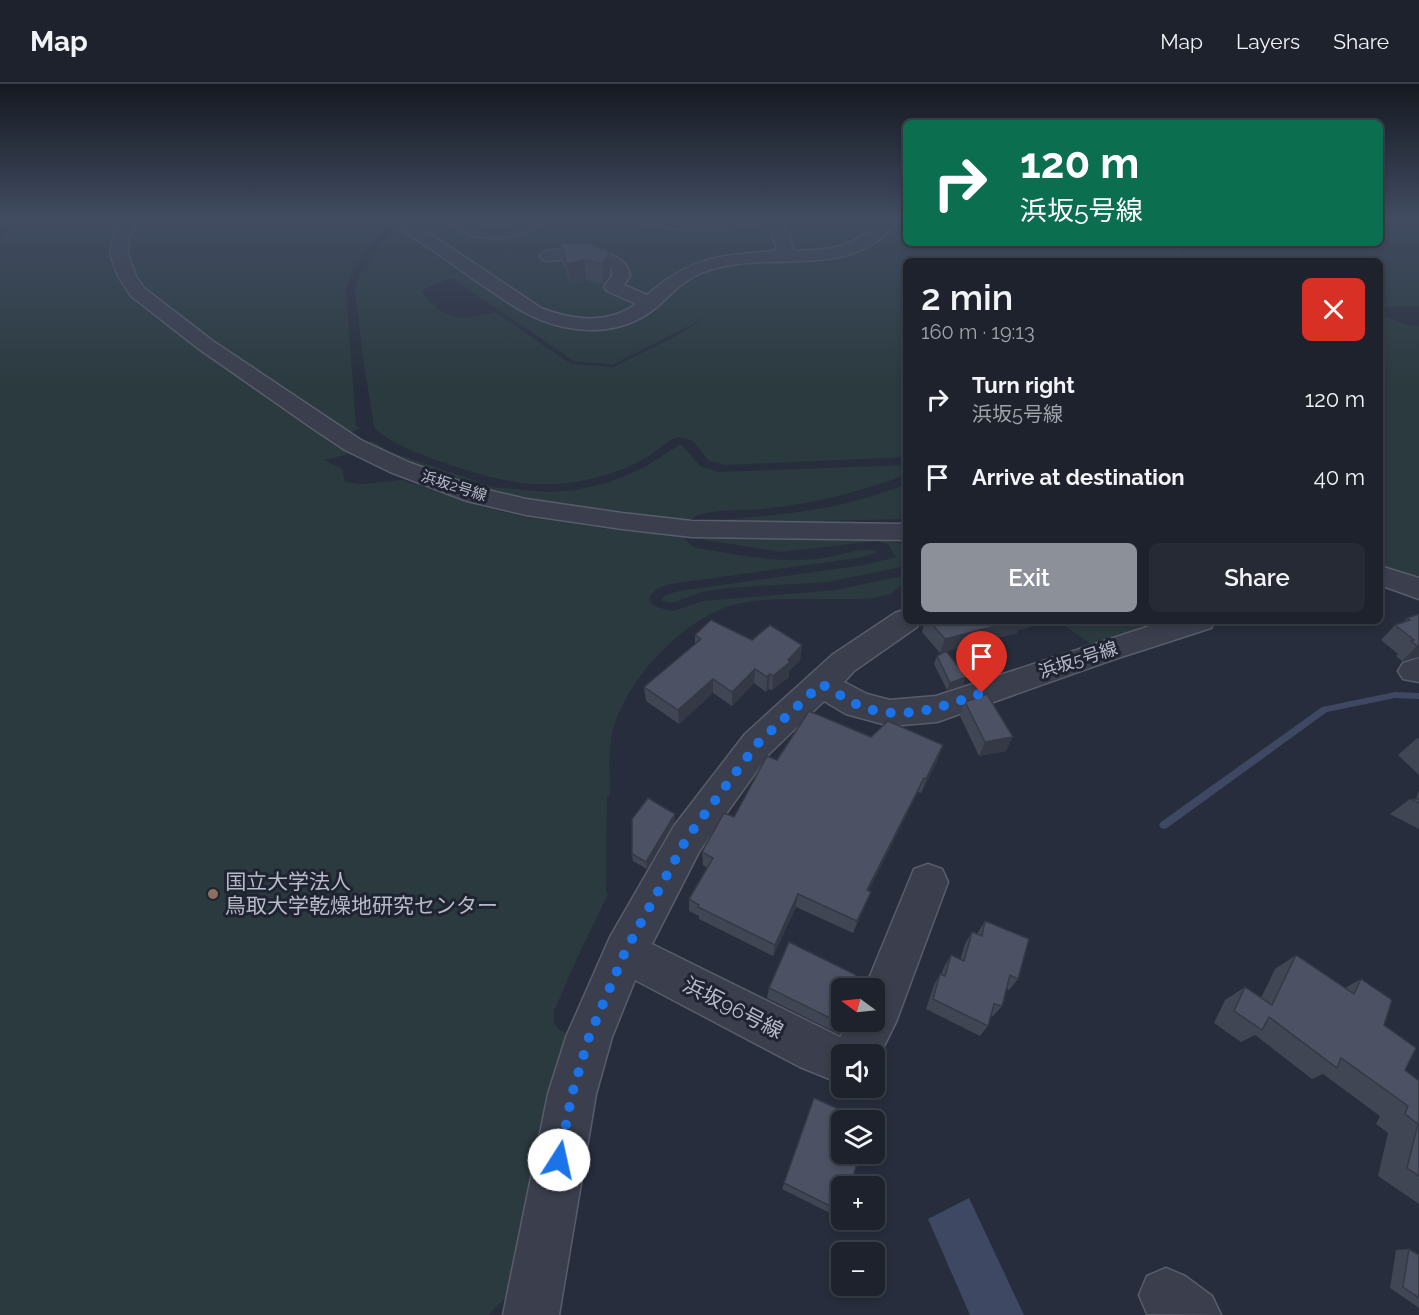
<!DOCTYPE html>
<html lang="en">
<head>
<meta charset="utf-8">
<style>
  body { margin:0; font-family:Raleway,"Noto Sans JP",sans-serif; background:#252a35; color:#f1f3f6; height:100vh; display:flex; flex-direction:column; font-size:22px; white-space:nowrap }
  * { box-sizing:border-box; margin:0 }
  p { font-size:20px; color:#a0a4aa }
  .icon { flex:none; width:33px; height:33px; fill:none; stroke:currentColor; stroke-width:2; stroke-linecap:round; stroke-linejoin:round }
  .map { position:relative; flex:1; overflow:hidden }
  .panel { position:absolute; left:903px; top:174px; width:480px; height:366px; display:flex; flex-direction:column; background:#1d222d; border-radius:9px; box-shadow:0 3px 9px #0003,0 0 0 2px #3b3f49 }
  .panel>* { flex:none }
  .hud { position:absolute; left:903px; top:36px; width:480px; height:126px; border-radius:9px; box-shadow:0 3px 9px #0003,0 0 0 2px #3b3f49; background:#0b6e4f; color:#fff; overflow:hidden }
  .needle { width:39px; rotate:285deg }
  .tools { position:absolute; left:831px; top:894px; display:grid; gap:12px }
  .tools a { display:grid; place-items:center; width:54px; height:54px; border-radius:9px; background:#1d222d; box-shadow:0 3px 9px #0003,0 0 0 2px #3b3f49; font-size:30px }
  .pin { position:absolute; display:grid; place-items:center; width:51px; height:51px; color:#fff; margin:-62px -26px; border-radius:50% 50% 50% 0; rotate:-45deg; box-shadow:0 0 6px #0007 }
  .pin .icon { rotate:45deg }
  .me { position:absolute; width:66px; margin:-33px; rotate:10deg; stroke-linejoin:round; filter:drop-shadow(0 0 4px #0008) }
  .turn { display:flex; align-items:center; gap:21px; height:126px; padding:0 18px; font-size:27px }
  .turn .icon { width:78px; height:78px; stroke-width:2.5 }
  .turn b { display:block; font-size:42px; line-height:51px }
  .round { display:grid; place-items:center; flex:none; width:63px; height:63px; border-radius:9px; background:#252a35 }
  .headline { display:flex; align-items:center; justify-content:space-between; height:102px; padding:0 18px }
  h1 { font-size:36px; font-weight:600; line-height:45px }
  .action { display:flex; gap:12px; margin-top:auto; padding:12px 18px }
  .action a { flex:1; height:69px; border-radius:9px; background:#8c9099; color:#fff; font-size:24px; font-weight:600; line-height:69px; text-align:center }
  .action a+a { background:#252a35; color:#f1f3f6 }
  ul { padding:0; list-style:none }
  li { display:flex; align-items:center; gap:18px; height:78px; padding:0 18px }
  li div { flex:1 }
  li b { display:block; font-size:22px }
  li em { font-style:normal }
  header { display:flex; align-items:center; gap:36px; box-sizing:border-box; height:84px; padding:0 30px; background:#1d222d; border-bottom:2px solid #3b3f49 }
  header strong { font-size:28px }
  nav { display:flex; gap:33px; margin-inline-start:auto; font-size:21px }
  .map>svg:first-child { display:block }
  .green { fill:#2a3a3e; fill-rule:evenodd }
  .water { fill:#3f4863 }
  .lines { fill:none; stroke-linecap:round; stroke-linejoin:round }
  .stream { fill:#3f4863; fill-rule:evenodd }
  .minor-casing { stroke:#595d6b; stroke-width:3 }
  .minor { fill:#3b3f4d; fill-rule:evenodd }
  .wall { fill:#414655 }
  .shaded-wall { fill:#353945 }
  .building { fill:#4c5163; stroke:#353945; stroke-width:1.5 }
  .route { stroke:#1a73e8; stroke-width:10; stroke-dasharray:0 18 }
  .education-dot { fill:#8d6e63; stroke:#202432; stroke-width:2 }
  .labels { text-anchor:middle; stroke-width:6; stroke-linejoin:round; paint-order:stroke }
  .far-street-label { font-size:15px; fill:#b7bbc8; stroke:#202432 }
  .street-label { font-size:18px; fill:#b7bbc8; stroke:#202432 }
  .near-poi-label { font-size:21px; fill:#b7bbc8; stroke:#202432; text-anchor:start }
  .near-street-label { font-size:21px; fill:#b7bbc8; stroke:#202432 }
</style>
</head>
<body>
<header>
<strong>Map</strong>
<nav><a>Map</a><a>Layers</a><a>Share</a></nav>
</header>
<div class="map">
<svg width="1419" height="1231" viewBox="0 0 1419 1231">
  <rect width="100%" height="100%" fill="#272d3c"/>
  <!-- green -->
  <g class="green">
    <path d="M25,133h100c-23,37 -12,64 19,92l205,145 -25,6 18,9 3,13 18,2 39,-4 84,28 39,9 100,14 57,5 9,9 6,3c42,7 83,16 126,10 16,-2 41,-13 55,-6l-20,6 -188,26 -12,4 -9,9 2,6 5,4 17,4 30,-10 133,-11 70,-15v7l-16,12 -16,4c-44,4 -90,-3 -133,5 -56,11 -121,81 -130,137 -3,18 -1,37 -1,55l-3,2 -1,95 2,2 -29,60 -25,57v11l4,7 8,4 -16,53 -38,206 -24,23h-488v-1077z"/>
    <path d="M138,133h259c-19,21 -43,44 -51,72l10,137 4,2 -11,6 -198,-139c-20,-25 -29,-49 -13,-78z"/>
    <path d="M403,133h503v26h273l5,18h-278v196l-180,8 -17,-4 -16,-20 -14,-4c-11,3 -20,12 -30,19 -15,9 -34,17 -51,21 -24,7 -52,9 -77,6 -29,-3 -132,-34 -147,-56l-12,-76 -7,-62 5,-14 10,-15zM452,194l122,83 38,4 95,-48 -35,21 -59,29 -42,-3 -76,-52c-23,6 -42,11 -61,-7 -6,-5 -10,-7 -12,-14l8,-5z"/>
    <path d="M1380,133h39v90h-32l-6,4c8,10 25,14 38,15v256l-39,-13v-308h-194l-5,-18h199z"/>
    <path d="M372,357l19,11 102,35 57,5 26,-2 34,-8 33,-14 38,-24 19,22 18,6 188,-7v10c-53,19 -100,31 -157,35 -15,1 -52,-1 -60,12 -111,-10 -223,-24 -321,-79z"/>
    <path d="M906,400v35l-177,4 -24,-2c74,-6 131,-9 201,-37z"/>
    <polygon points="698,453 863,454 906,460 906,482 828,498 727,504 702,508 672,519 663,517 662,514 666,511 679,507 864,481 896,473 888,460 877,457 781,468 705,456"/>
    <polygon points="1058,537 1172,537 1094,562"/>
  </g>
  <!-- water -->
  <polygon class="water" points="969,1114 1024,1231 970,1231 928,1135"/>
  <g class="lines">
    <!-- stream -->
    <polygon class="stream" points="1395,608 1419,609 1419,615 1395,614 1327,628 1167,744 1164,745 1161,744 1159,741 1161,738 1322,623"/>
    <!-- minor casing -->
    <g class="minor-casing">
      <g id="minor">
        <polygon points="124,133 140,133 129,153 128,170 136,192 144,204 213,257 328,334 361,356 408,378 475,403 526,415 622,429 692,437 906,440 906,456 692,453 622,445 526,431 467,417 390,388 345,366 312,344 199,265 131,212 118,192 110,170 113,153"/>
        <path d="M401,133h17l-4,4 3,4 124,83c30,12 67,17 95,-4l-29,-13 -3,-4 8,-11v-7c-16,-13 -44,-10 -63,-8l-6,-1 -3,-4 3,-4c23,-5 84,-7 87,24l-6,9 23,10c45,-39 73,-40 130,-44l-5,-19 -20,-11c-35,19 -84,5 -122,1l-8,-5h52l40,4 23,-4h31l17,9 9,25c40,-1 62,-4 90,-34l16,1c-48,68 -133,28 -199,55 -17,7 -30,21 -43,33 -27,23 -60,28 -94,21 -35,-7 -59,-27 -88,-46 -23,-17 -47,-33 -71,-50l-7,-10z"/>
        <path d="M453,133h16l-1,4 11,5 22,1 18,-3 12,-7h17c-18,24 -77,30 -96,5z"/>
        <polygon points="1380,482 1419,494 1419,515 1380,501"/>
        <polygon points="906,525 906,537 920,537 917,543 854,587 844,598 867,610 890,616 936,612 1165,537 1215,537 1211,544 1112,576 937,638 890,642 846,630 824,617 769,670 700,766 652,860 840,953 849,938 874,938 874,904 865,904 914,785 928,780 942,785 948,798 896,938 874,982 874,970 842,970 842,1000 800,983 635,896 612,953 596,1010 559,1231 503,1231 548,1010 566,953 610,853 674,742 745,650 832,571 895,529"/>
        <polygon points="1419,574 1419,598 1403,595 1398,587 1403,579"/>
        <polygon points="1166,1184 1185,1192 1212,1212 1221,1231 1147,1230 1139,1211 1147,1192"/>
      </g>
    </g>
    <!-- minor -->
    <use href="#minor" class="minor"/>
  </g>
  <!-- wall -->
  <g class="wall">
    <polygon points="560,159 588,159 610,186 610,191 603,200 586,196 570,200 563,178"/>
    <polygon points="1419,530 1419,573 1402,577 1396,572 1398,570 1381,556 1395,541 1402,539 1407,534"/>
    <polygon points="925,537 1033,537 1031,543 1018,546 1017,549 946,567 963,601 947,606 934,580 937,572 943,568 940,569 922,548"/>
    <polygon points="695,551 802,561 800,576 789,587 789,593 772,606 769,605 766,608 754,599 732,622 713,609 679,640 646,617 644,603 695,560"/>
    <polygon points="965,618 1006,667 979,672 960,632"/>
    <polygon points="871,653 938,675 921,709 918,708 868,807 866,820 853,849 796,823 773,872 699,835 699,832 689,827 689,815 707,784 703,781 702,768 734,733 777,676"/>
    <polygon points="1419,654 1419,691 1398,671 1416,655"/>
    <polygon points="1419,706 1419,745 1390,730 1410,715 1416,715"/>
    <polygon points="675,730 675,737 647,785 633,777 632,770"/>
    <polygon points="985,837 1018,895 1009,906 1006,904 1002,922 993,932 991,932 988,942 980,952 926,925 934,901 940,890 941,891 944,883 951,871 960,876 965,860 972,848 977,850"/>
    <polygon points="1296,871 1345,904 1361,895 1384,941 1405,986 1419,997 1419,1120 1378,1092 1388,1049 1376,1040 1380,1032 1323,990 1312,995 1255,951 1241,958 1214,939 1225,916 1245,903 1261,914 1275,885"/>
    <polygon points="769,904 842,925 833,947 767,914"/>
    <polygon points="814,1014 842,1102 842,1129 838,1133 782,1105"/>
    <polygon points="1409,1165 1419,1171 1419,1224 1390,1204 1396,1166"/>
  </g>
  <!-- shaded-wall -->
  <g class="shaded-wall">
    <polygon points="608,167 610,191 603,200 602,180"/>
    <polygon points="584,176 586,196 570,200 567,180"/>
    <polygon points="1015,537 1033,537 1031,543 1018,546 1017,549 940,569 945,555"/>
    <polygon points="802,561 800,576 789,587 789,593 772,606 773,592"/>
    <polygon points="1417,562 1419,562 1419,573 1402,577"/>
    <polygon points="755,585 754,599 732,622 732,608"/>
    <polygon points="770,590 769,605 766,608 767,593"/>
    <polygon points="966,593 963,601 947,606 950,599"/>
    <polygon points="713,595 713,609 679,640 678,626"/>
    <polygon points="1013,653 1006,667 979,672 985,658"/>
    <polygon points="943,661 938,675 921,709 926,695"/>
    <polygon points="924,694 918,708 863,818 867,806"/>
    <polygon points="675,730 675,737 647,785 646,778"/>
    <polygon points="871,808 866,820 853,849 857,837"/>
    <polygon points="798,810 796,823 773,872 775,861"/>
  </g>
  <!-- building -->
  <g class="building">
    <polygon points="560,159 588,159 608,167 608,172 602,180 584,176 567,180"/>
    <polygon points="1419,530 1419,562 1417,562 1411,557 1414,556 1395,541 1410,536 1407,534"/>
    <polygon points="711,536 752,556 770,541 802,561 788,576 790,578 773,592 770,590 767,593 755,585 732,608 713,595 678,626 644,603 701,555 695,551"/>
    <polygon points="929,537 1015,537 945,555"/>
    <polygon points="946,567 966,593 950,599 937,572"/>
    <polygon points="987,610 1013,653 985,658 965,618"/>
    <polygon points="809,627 871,653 888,637 943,661 926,695 924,694 867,806 871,808 857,837 798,810 775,861 698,823 699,821 689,815 713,774 702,768 724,729 734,733 767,672 777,676"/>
    <polygon points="648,714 675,730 646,778 632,770 632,735"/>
    <polygon points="1410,715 1419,715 1419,719"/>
    <polygon points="985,837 1029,855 1018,895 1010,891 1002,922 994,920 988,942 933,915 940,890 945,892 951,871 964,877 972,848 982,852"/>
    <polygon points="789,858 856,891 850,904 842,904 842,925 836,937 769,904"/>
    <polygon points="1296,871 1354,910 1361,895 1392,916 1384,941 1416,964 1405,986 1419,997 1419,1092 1407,1084 1418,1040 1405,1030 1408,1022 1341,974 1337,984 1269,933 1262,946 1234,927 1245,903 1272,921"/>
    <polygon points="814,1014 863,1036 842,1036 842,1070 860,1070 850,1102 842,1102 842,1128 784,1099"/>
    <polygon points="1409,1165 1419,1171 1419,1214 1403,1203"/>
  </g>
  <!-- sky -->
  <linearGradient id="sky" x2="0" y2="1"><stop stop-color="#151921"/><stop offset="0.44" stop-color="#414c61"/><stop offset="1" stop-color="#414c61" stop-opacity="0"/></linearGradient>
  <rect width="1419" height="305" fill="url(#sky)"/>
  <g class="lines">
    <!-- route -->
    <path class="route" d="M559,1076l13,-66 17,-57 36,-85 62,-114 70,-94 64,-60c12,6 24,15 37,21 42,18 84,2 124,-12"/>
  </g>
  <!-- markers -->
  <circle class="education-dot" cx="213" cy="810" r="6"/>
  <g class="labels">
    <!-- far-street labels -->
    <g class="far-street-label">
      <text transform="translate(454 402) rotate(18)" y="5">浜坂2号線</text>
    </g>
    <!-- street labels -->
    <g class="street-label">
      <text transform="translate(1078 576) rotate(-18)" y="6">浜坂5号線</text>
    </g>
    <!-- near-poi labels -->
    <g class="near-poi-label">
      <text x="225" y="805">国立大学法人<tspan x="225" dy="24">鳥取大学乾燥地研究センター</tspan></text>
    </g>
    <!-- near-street labels -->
    <g class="near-street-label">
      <text transform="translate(733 924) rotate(27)" y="7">浜坂96号線</text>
    </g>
  </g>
</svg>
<div class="tools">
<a><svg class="needle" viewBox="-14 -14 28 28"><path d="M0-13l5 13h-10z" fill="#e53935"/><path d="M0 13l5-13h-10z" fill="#a0a4aa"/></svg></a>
<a><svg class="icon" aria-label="sound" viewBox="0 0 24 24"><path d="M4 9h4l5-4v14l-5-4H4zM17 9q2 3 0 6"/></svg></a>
<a><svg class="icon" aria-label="layers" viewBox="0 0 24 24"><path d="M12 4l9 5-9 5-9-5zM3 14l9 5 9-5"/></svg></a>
<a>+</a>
<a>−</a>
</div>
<div class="pin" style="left:982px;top:609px;background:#d93025"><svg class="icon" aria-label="arrive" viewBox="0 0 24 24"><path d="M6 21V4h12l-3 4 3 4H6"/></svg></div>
<svg class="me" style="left:559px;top:1076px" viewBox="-20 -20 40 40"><circle r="19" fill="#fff"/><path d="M0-13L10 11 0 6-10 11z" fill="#1a73e8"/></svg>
<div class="hud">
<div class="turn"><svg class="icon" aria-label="right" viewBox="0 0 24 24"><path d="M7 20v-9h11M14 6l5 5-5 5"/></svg><div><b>120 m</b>浜坂5号線</div></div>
</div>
<section class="panel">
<div class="headline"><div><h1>2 min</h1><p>160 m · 19:13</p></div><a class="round" style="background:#d93025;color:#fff"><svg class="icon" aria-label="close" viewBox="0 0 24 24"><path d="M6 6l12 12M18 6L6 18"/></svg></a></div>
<ul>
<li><svg class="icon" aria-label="right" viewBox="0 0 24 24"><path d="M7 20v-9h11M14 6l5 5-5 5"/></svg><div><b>Turn right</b><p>浜坂5号線</p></div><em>120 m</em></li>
<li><svg class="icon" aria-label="arrive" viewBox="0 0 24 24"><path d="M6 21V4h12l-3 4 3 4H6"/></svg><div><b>Arrive at destination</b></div><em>40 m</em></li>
</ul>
<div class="action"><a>Exit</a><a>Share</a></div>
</section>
</div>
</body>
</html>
